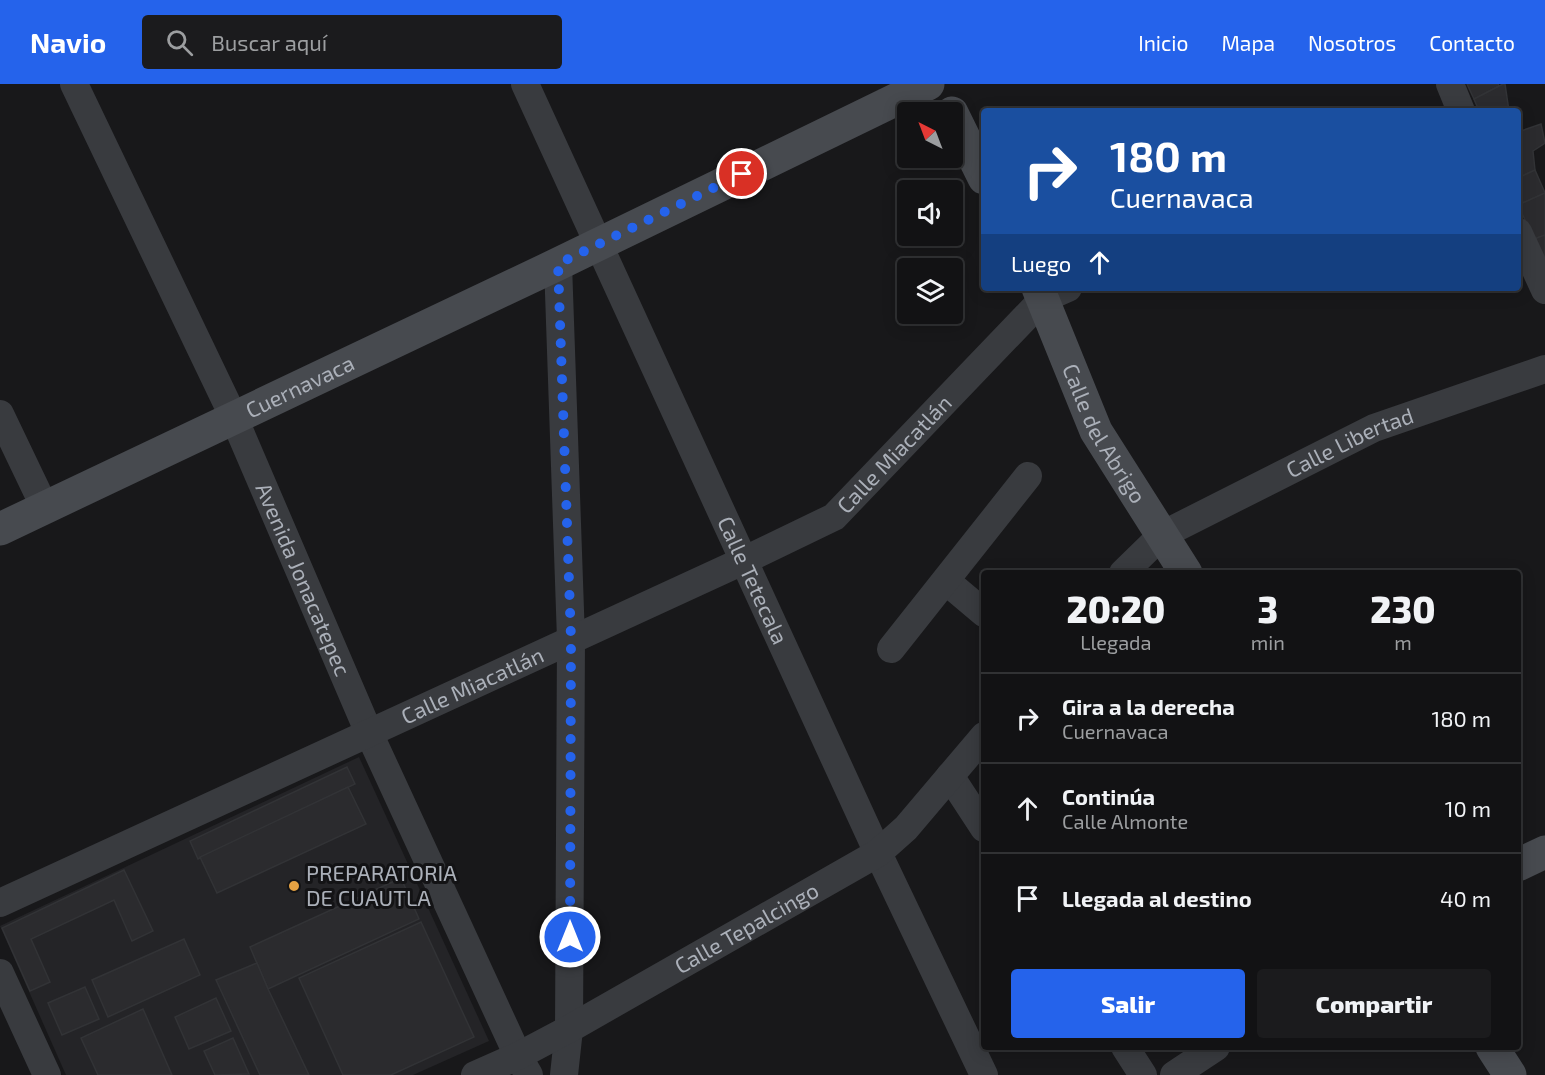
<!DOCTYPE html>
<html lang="es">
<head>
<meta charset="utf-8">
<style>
  body { margin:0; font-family:"Exo 2",sans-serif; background:#1b1b1d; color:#f1f3f6; height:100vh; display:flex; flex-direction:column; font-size:22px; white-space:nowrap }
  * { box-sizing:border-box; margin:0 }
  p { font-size:20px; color:#9c9ea0 }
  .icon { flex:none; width:33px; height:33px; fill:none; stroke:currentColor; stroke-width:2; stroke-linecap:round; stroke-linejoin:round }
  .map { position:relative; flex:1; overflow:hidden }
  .sheet { position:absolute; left:981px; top:486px; width:540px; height:480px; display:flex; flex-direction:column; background:#121214; border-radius:6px; box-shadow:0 3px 15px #0003,0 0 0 2px #313234 }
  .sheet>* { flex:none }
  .top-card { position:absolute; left:981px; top:24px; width:540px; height:183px; border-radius:6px; box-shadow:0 3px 15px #0003,0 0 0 2px #313234; background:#1a4fa0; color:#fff; overflow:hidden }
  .needle { width:39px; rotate:318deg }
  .fabs { position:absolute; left:897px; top:18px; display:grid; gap:12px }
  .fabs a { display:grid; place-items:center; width:66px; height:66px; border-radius:6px; background:#121214; box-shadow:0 3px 15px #0003,0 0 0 2px #313234; font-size:30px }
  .pin { position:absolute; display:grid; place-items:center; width:51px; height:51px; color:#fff; margin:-26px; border:3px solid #fff; border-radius:50%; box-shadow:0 2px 6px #0007 }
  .me { position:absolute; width:66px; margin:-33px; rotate:0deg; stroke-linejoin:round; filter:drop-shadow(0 0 4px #0008) }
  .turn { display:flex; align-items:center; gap:21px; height:126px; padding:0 30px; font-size:27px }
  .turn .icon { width:78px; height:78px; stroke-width:2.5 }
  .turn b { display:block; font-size:42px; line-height:51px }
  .then { display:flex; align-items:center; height:57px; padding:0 30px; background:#0003; gap:12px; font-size:22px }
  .eta { display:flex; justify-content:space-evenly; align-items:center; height:102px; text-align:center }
  .eta b { font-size:36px; font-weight:800; line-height:42px }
  .action { display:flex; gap:12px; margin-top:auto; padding:12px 30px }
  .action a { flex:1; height:69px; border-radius:6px; background:#2563eb; color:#fff; font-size:24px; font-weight:800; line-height:69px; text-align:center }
  .action a+a { background:#1b1b1d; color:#f1f3f6 }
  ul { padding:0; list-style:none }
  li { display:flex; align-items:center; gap:18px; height:90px; padding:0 30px; border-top:2px solid #313234 }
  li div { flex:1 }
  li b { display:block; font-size:22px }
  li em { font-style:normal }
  header { display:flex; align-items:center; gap:36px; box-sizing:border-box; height:84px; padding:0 30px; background:#2563eb; color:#fff }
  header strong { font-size:28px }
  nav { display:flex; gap:33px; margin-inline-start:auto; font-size:21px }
  .search { width:420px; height:54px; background:#1b1b1d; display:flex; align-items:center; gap:15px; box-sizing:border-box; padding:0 21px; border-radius:6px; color:#9c9ea0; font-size:22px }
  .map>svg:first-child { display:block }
  .built { fill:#242427 }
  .building { fill:#2b2b2e; stroke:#323336; stroke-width:1.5 }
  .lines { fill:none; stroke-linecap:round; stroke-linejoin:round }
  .street { stroke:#393b3f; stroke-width:28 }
  .secondary { stroke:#474a4f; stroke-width:33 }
  .route { stroke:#2563eb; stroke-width:10; stroke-dasharray:0 18 }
  .poi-dot { fill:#e7a343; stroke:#131315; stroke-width:2 }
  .labels { text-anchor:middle; stroke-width:6; stroke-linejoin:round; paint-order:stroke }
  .street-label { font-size:22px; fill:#abb0b9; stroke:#131315 }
  .poi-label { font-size:22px; fill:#abb0b9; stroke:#131315; text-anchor:start }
</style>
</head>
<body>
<header>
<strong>Navio</strong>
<div class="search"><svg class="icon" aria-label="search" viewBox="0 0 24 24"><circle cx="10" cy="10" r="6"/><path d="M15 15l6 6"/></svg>Buscar aquí</div>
<nav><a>Inicio</a><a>Mapa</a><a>Nosotros</a><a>Contacto</a></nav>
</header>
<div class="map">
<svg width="1545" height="991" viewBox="0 0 1545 991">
  <rect width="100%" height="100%" fill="#18181a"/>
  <!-- built -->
  <polygon class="built" points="359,673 489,957 413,991 66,991 0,842"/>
  <!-- building -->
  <g class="building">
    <polygon points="1467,0 1498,0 1499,2 1474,15"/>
    <polygon points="1503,0 1505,0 1509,27 1479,27 1474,15"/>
    <polygon points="1541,40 1545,59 1533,67 1535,86 1518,94 1518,48"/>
    <polygon points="1535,86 1545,109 1518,121 1518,94"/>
    <polygon points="1545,109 1545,151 1534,155 1518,121"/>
    <polygon points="1545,151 1545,172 1539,174 1534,155"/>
    <polygon points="347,683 355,700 198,775 190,757"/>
    <polygon points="348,703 366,740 217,809 200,773"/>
    <polygon points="124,786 153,847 132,857 114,816 31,855 50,898 30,907 2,844"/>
    <polygon points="401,794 419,835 268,905 250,863"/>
    <polygon points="421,838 474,953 391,991 343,991 299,894"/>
    <polygon points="184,855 200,891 108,933 92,896"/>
    <polygon points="257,879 268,905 309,991 260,991 216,896"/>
    <polygon points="85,903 99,935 62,951 48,919"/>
    <polygon points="216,914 231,947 189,965 175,933"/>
    <polygon points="143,925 172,991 98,991 81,954"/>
    <polygon points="233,954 249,990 215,991 204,967"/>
  </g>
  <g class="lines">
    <!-- street -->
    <g class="street">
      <path id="s1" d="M74,0l160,334 135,315 149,323 11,19"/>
      <path id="s2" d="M525,0l353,769 106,222"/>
      <polyline points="1450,0 1461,27"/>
      <polyline points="1518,148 1545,206"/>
      <polyline points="558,180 571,555 569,945 564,991"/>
      <polyline points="0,330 45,424"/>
      <path id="s3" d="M1123,489l39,-38 212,-107 171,-59"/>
      <polyline points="946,497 984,529"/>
      <polyline points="891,565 1028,392"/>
      <polyline points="950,692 984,744"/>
      <path id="s4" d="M0,819l745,-343 89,-43 209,-218 25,-11"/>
      <polyline points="0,889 47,991"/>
      <polyline points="1125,963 1143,991"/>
      <path id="s5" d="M475,991l43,-19 51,-27 309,-176 28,-25 78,-92"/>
      <polyline points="1174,991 1216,963"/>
    </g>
    <!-- secondary -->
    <g class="secondary">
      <polyline points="952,29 984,94"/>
      <path id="s6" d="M1038,204l58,143 90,142"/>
      <path id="s7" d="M0,445l558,-265 370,-180"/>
      <polyline points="1518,781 1545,768"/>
      <polyline points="1492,963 1510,991"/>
    </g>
  </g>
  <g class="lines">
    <!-- route -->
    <polyline class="route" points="570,853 571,555 558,180 742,90"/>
  </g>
  <!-- markers -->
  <circle class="poi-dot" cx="294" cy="802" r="6"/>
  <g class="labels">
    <!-- street labels -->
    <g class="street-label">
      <text dy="8" stroke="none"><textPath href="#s7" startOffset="332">Cuernavaca</textPath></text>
      <text dy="8" stroke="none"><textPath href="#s6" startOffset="160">Calle del Abrigo</textPath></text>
      <text dy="8" stroke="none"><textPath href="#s3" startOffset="264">Calle Libertad</textPath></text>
      <text dy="8" stroke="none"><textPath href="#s4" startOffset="1006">Calle Miacatlán</textPath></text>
      <text dy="8" stroke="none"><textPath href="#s1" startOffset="546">Avenida Jonacatepec</textPath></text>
      <text dy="8" stroke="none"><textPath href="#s2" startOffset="546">Calle Tetecala</textPath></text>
      <text dy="8" stroke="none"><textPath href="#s4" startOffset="520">Calle Miacatlán</textPath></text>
      <text dy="8" stroke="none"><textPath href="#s5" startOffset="309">Calle Tepalcingo</textPath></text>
    </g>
    <!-- poi labels -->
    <g class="poi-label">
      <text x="306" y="797">PREPARATORIA<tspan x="306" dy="25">DE CUAUTLA</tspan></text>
    </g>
  </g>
</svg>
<div class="fabs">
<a><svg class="needle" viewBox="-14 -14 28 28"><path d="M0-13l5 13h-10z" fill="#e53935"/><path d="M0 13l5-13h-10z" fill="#9c9ea0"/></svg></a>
<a><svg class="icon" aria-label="sound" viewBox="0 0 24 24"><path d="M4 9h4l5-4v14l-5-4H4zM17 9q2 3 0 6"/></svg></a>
<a><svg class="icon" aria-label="layers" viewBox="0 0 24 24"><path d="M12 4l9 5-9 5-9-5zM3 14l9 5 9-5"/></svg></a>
</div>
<div class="pin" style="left:742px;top:90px;background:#d93025"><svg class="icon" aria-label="arrive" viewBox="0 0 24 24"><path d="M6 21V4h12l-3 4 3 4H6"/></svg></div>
<svg class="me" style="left:570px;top:853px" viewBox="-20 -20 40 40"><circle r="17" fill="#2563eb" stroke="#fff" stroke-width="3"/><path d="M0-11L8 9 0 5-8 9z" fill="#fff"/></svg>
<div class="top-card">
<div class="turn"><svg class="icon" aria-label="right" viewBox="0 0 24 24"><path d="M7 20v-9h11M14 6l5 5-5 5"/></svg><div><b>180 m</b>Cuernavaca</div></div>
<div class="then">Luego<svg class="icon" aria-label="ahead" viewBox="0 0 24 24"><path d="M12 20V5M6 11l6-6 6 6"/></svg></div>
</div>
<section class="sheet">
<div class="eta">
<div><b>20:20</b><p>Llegada</p></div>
<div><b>3</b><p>min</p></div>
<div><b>230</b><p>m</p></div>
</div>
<ul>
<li><svg class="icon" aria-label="right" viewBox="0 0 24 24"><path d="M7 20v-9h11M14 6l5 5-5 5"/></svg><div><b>Gira a la derecha</b><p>Cuernavaca</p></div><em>180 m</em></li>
<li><svg class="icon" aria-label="ahead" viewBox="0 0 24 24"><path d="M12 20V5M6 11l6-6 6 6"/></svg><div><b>Continúa</b><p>Calle Almonte</p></div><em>10 m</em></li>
<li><svg class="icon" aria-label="arrive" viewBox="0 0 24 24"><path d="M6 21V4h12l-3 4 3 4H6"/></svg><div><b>Llegada al destino</b></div><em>40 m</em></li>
</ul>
<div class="action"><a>Salir</a><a>Compartir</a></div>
</section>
</div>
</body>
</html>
